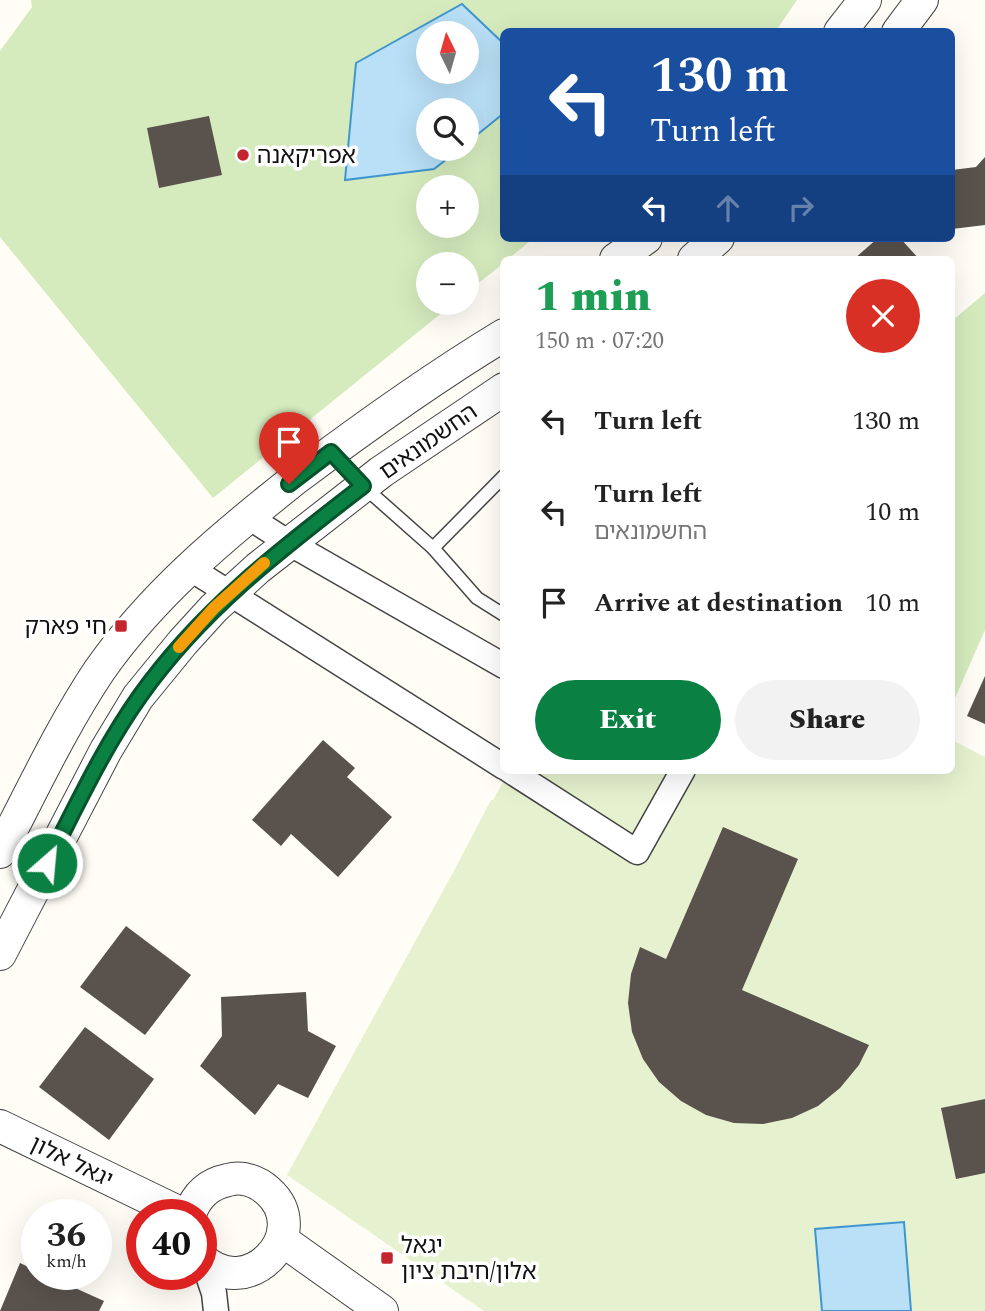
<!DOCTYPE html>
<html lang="en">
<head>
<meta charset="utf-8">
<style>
  body { margin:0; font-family:Spectral,"Noto Sans Hebrew",serif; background:#f2f2f2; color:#222; height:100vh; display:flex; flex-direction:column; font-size:26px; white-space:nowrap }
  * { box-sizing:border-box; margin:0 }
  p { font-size:23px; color:#767676 }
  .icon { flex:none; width:38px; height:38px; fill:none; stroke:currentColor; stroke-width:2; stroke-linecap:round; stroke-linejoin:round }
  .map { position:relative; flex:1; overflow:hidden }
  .panel { position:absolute; left:500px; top:256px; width:455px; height:518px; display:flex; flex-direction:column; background:#fff; border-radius:10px; box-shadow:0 7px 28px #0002 }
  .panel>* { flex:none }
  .banner { position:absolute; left:500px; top:28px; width:455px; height:214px; border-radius:10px; box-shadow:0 7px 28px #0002; background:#1a4fa0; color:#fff; overflow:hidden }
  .needle { width:46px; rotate:355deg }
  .tools { position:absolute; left:416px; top:21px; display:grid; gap:14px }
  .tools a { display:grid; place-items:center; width:63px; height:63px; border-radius:50%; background:#fff; box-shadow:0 7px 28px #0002; font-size:35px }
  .speed { position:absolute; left:21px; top:1199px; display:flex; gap:14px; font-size:35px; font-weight:700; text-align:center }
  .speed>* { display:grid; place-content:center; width:91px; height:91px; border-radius:50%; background:#fff; box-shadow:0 7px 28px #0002; line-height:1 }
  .speed small { font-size:18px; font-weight:400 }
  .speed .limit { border:10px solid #d22; background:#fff; color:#111 }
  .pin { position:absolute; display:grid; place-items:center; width:60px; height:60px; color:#fff; margin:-72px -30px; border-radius:50% 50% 50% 0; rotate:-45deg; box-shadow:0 0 7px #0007 }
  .pin .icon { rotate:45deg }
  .me { position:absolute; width:77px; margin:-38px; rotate:27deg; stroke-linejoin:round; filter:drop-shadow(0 0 5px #0008) }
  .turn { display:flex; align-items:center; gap:24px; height:147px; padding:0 35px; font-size:32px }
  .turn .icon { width:91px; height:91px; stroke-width:2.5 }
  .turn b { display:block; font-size:49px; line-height:60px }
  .lanes { display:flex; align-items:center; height:66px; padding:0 35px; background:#0003; justify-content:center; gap:35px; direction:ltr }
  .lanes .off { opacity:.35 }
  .round { display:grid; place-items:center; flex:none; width:74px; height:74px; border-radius:37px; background:#f2f2f2 }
  .overview { display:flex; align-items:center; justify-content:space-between; height:119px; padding:0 35px }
  h1 { font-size:42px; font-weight:800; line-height:52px; color:#1e9e55 }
  .action { display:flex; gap:14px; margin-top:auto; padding:14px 35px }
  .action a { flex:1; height:80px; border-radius:42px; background:#0b8043; color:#fff; font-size:28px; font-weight:800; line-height:80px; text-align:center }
  .action a+a { background:#f2f2f2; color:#222 }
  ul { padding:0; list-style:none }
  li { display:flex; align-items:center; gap:21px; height:91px; padding:0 35px }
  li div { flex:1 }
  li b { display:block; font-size:26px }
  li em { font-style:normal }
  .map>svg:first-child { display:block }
  .green { fill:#d5ebbd; fill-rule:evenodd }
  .pitch { fill:#e6f2cf }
  .water { fill:#b9e0f7; stroke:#3f96cf; stroke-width:2; fill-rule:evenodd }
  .building { fill:#5a524d }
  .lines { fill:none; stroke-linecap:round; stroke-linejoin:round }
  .service-casing { stroke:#444; stroke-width:15 }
  .minor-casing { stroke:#444; stroke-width:27 }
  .tertiary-casing { stroke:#444; stroke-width:34 }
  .service { stroke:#fff; stroke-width:12 }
  .minor { stroke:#fff; stroke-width:24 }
  .tertiary { stroke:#fff; stroke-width:32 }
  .route-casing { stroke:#07532c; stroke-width:18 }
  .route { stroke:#0b8043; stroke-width:12 }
  .slow { stroke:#f59e0b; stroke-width:12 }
  .poi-dot { fill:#c4262e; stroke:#fff; stroke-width:2.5 }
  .labels { text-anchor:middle; stroke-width:7; stroke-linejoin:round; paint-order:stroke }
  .poi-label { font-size:23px; fill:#111; stroke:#fff; text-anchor:start }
  .street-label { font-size:23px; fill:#111; stroke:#fff }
</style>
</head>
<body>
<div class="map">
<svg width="985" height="1311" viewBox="0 0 985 1311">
  <rect width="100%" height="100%" fill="#fffdf5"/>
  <!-- green -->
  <g class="green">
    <path d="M31,0h766l-21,31 -272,1v206h30l-26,21h-4v4l-37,29v-28h-38v39h25l-241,195 -213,-261v-186l32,-44zM429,33h38v39h-38zM429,110h38v39h-38zM429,187h38v39h-38z"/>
    <polygon points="985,293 985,630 952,705 952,321"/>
  </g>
  <!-- pitch -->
  <polygon class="pitch" points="952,740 985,757 985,1311 484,1311 287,1175 456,867 491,800 493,800 510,770 952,770"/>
  <!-- water -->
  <g class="water">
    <path d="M462,4l42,40v69l-37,30v-33h-38v39h31l-26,20 -89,11 11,-117zM429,33h38v39h-38z"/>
    <polygon points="904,1222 911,1311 822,1311 815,1229"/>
  </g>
  <!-- building -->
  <g class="building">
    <polygon points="209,116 222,175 159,188 147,128"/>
    <polygon points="985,157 985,225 952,229 952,170 976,167"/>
    <polygon points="878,238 900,238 919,259 854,259"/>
    <polygon points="985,676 985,724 967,716"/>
    <polygon points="323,740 355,768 347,777 392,817 338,877 291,834 281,846 252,820"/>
    <polygon points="723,827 798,859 742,990 869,1045 859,1065 840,1088 818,1106 792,1118 763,1124 734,1123 706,1115 681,1101 659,1082 643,1059 632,1032 628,1003 631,974 640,947 666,959"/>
    <polygon points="126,926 191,975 145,1035 80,987"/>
    <polygon points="306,992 308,1031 336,1046 308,1098 278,1084 255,1115 200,1066 222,1036 221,997"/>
    <polygon points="85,1027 154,1079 109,1140 39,1087"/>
    <polygon points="985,1099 985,1173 956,1179 941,1108"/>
    <polygon points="20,1263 37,1271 37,1274 44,1274 104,1301 99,1311 0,1311"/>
  </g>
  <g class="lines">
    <!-- service casing -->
    <g class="service-casing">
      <g id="service">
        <polyline points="332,452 363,486 433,548 477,598 504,615"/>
        <polyline points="433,548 504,476"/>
      </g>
    </g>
    <!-- minor casing -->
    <g class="minor-casing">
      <g id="minor">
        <polyline points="247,516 289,543 504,666"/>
        <polyline points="188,567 504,767"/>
        <polyline points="509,770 637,852 683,770"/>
        <polyline points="203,1261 214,1293 216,1311"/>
      </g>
    </g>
    <!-- tertiary casing -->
    <g class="tertiary-casing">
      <g id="tertiary">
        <polyline points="840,32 865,0"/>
        <polyline points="898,32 922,0"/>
        <polyline points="616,259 646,238"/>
        <polyline points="694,259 718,238"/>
        <path d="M0,852c32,-61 61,-124 99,-181 53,-76 124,-135 196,-192 68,-51 136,-100 209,-144"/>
        <polyline points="0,954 106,750 138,697 183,642 214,608 258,568 381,472 504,389"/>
        <polyline points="0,1126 182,1214"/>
        <path d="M190,1214c6,-18 18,-30 38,-34 14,-4 29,1 40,11 47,42 -21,113 -67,67"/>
        <polyline points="282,1240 382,1311"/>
      </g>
    </g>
    <!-- service -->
    <use href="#service" class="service"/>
    <!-- minor -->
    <use href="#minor" class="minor"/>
    <!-- tertiary -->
    <use href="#tertiary" class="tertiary"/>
  </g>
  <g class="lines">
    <!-- route casing -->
    <g class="route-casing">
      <path id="route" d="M47,863c29,-56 56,-115 93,-167 60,-85 141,-147 223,-210l-32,-34 -42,32"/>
    </g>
    <!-- route -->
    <use href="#route" class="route"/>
    <!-- slow -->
    <polyline class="slow" points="179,647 214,608 264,563"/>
  </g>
  <!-- markers -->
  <g class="poi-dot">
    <circle cx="243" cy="155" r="7"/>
    <rect x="114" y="619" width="14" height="14" rx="3.5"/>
    <rect x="380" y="1251" width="14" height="14" rx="3.5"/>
  </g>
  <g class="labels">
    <!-- poi labels -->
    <g class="poi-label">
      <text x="257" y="163">אפריקאנה</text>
      <text x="107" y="634" text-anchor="end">חי פארק</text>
      <text x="401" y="1253">יגאל<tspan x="401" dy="26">אלון/חיבת ציון</tspan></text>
    </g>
    <!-- street labels -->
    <g class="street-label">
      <text transform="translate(428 441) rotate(-35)" y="8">החשמונאים</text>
      <text transform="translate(72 1161) rotate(26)" y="8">יגאל אלון</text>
    </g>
  </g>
</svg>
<div class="tools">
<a><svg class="needle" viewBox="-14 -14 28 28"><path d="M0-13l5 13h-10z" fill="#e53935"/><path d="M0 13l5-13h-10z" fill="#767676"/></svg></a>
<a><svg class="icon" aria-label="search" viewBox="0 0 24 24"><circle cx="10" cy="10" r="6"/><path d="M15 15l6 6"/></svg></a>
<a>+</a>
<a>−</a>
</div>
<div class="speed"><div>36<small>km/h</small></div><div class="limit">40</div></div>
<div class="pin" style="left:289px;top:484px;background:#d93025"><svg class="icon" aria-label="arrive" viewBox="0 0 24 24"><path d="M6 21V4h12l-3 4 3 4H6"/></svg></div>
<svg class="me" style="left:47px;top:863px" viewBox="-20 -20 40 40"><circle r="17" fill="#0b8043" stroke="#fff" stroke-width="3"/><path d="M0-11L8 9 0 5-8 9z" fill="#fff"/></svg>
<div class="banner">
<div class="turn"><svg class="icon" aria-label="left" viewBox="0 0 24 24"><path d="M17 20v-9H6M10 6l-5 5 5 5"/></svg><div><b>130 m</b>Turn left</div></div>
<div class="lanes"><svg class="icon" aria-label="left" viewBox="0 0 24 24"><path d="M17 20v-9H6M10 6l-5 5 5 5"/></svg><svg class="icon off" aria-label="ahead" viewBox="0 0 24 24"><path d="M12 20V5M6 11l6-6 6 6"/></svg><svg class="icon off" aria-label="right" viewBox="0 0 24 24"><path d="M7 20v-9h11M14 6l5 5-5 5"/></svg></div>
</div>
<section class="panel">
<div class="overview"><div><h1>1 min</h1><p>150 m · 07:20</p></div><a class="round" style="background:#d93025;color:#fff"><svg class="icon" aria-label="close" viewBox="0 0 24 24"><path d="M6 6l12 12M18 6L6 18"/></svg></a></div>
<ul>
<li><svg class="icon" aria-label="left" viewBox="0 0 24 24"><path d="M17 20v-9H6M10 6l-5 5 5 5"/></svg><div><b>Turn left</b></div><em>130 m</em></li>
<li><svg class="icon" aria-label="left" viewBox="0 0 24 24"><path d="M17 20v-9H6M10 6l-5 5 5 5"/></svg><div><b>Turn left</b><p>החשמונאים</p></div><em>10 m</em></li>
<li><svg class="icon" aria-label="arrive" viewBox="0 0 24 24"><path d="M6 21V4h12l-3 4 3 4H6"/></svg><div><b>Arrive at destination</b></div><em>10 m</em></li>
</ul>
<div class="action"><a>Exit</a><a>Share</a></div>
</section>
</div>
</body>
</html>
